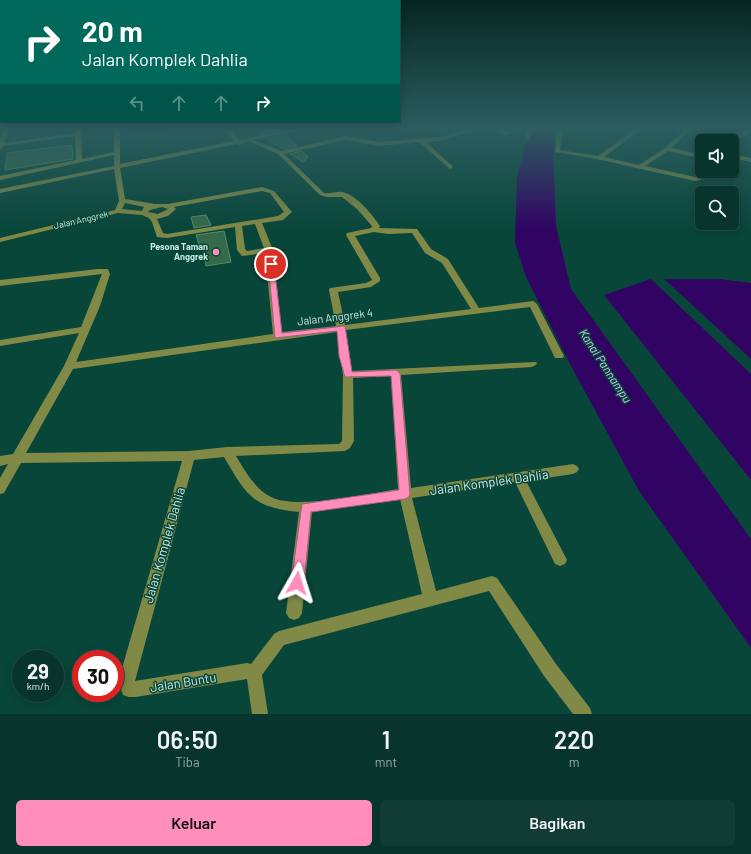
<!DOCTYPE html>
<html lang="id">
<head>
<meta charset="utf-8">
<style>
  body { margin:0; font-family:Barlow,sans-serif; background:#103c34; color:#f1f3f6; height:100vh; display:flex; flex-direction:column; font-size:15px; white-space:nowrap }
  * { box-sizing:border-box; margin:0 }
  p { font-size:13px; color:#98aaa9 }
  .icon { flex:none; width:22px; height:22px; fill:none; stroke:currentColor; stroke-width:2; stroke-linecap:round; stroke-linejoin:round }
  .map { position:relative; height:714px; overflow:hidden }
  .side { display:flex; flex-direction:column; background:#07342c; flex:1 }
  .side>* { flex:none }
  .hud { position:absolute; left:0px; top:0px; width:400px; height:122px; box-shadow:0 2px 10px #0003,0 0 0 1px #284f48; background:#00695c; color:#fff; overflow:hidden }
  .buttons { position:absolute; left:695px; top:134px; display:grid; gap:8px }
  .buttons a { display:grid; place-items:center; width:44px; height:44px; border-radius:6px; background:#07342c; box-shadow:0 2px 10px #0003,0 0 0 1px #284f48; font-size:20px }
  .speed { position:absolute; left:12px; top:650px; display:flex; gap:8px; font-size:20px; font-weight:700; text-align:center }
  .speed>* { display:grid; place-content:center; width:52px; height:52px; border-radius:50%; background:#07342c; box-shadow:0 2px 10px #0003,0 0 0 1px #284f48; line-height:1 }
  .speed small { font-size:10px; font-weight:400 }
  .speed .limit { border:6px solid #d22; background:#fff; color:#111 }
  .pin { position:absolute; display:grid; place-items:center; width:34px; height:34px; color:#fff; margin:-17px; border:2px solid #fff; border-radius:50%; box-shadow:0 1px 4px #0007 }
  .me { position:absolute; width:44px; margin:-22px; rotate:6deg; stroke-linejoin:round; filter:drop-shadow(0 0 3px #0008) }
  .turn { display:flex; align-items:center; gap:14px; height:84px; padding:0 16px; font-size:18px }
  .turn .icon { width:52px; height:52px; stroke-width:2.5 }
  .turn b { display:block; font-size:28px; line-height:34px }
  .lanes { display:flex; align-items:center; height:38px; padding:0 16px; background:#0003; justify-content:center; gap:20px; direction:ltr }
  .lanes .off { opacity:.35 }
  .eta { display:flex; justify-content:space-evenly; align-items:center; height:68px; text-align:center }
  .eta b { font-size:24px; font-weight:600; line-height:28px }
  .primary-button { display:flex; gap:8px; margin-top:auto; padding:8px 16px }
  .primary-button a { flex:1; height:46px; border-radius:6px; background:#ff8ebb; color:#111; font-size:16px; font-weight:600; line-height:46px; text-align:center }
  .primary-button a+a { background:#103c34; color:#f1f3f6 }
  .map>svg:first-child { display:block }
  .built { fill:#075244 }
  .water { fill:#310463 }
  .building { fill:#346949; stroke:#568c6a }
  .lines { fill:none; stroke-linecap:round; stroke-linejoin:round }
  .minor { fill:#808946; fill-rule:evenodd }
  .route { fill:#ff8ebb; stroke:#a65c7a }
  .poi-dot { fill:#ff8ebb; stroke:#09463a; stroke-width:1.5 }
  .labels { text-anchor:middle; stroke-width:3; stroke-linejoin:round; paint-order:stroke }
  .far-street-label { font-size:9px; fill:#c8ebe1; stroke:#09463a }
  .far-poi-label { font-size:9px; font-weight:bold; fill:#c8ebe1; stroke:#09463a; text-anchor:end }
  .street-label { font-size:11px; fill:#c8ebe1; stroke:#09463a }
  .water-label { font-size:12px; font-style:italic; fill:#cec3f4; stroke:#09463a }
  .near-street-label { font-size:13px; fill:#c8ebe1; stroke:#09463a }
</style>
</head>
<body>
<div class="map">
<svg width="751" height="714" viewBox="0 0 751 714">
  <rect width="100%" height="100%" fill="#09463a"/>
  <!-- built -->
  <polygon class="built" points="128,129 206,129 206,131 128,139"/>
  <!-- water -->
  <g class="water">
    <polygon points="534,129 554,129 553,152 556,226 571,289 751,539 751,648 639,491 571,366 526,277 515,243 517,177 525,145"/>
    <polygon points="651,279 751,374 751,480 604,295"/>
    <polygon points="664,279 719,279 751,283 751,359"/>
  </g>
  <!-- building -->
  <g class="building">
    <polygon points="253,129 279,129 280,130 260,134"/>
    <polygon points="285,135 297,146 283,149 267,139"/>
    <polygon points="72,145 73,159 5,170 7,153"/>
    <polygon points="302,151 308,157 303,162 290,154"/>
    <polygon points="206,215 211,225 194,228 191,217"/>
    <polygon points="224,231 231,262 206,266 203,245 199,245 196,235"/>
  </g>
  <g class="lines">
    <!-- minor -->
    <g class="minor">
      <path d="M3,129h6l-4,14 70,-10v-4h6l1,30 32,-7v-23h6v35l114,-23 -9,-12h6l8,11 52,-11h12l-49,11 27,11 64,-15 34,6 61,-5 28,-8h10l-38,12 -14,1 26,24 1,1 -3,2 -31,-27 -40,4 -34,-6 -61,14 40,39c7,1 13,-2 19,-1 14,4 29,22 37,34l-1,2 38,1 14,20 17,10 31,49 54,-7 4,3 27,52 -1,2h-8l-1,-2 -24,-49 -184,23 6,41 184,-9 1,2 -5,3 -131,8 10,113 162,-24 4,2 2,3 -2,3 -4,2 -47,7 39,75 2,4 -2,4 -5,2 -5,-2 -40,-82 -103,16 24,93 56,-15 5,2 59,86 34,44 2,6h-19l-29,-38 -55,-85 -205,54 -22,30 6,39h-16l-5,-35 -111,18h-7l-6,-2 -5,-13 64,-221 -161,2 -17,30 -4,1v-16l8,-14 -8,2v-10l13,-2 51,-88 15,-33 -79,13v-6l81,-13 21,-53 -102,12v-6l98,-11h10l2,5 -10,32 -24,56 197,-28 -8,-81 -23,3 -5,-6 -2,-23 -68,11 -10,-1 -5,-15 -3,-4 -7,-3 -24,-2 -118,29v-4l115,-28 4,-9 -5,-32 -114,24v-4l114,-23v-11l-114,25v-4l76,-16 -1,-24 -72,10 -3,4v-11zM248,141l30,13 42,41 7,2h15l15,12 15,17 -1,2 -24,5 -1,2 26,45 -6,3 -36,5 -1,2 7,36 -54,6 -9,-82 -11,-27 21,-3 9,-8 -18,-21 -12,-4 -94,17h-13l-30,-5 -5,-31 117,-24 2,1zM262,191l8,2 14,19 -6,4 -111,18 -4,-1 -6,-14 11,-3 8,-7 -2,-2zM125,203l19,4 -2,4 -20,-2zM162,207l6,2 -10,5 -10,-2 2,-2zM255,224l9,24 -17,3 -2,-2 -3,-23zM374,232l14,2 24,-1 13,20 17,10 29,46 -126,16 -7,-33 33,-5 9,-6v-3l-25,-42zM337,332l6,43 -1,66 -3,3 -112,3 -38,4 -163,2 47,-84zM391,376l7,113c-29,5 -102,21 -127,8 -16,-8 -26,-26 -35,-41l109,-5 5,-3 4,-7 -1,-63zM224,457c23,39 28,50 75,55l-13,101 3,5 5,2 5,-2 3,-5 10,-101 88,-13 22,95 -143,37 -5,3 -23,30 -4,-1 -112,18 59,-221z"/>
      <polygon points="490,129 505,131 523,129 505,135"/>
      <polygon points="526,129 532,129 530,139 525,138"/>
      <polygon points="557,129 563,129 560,150 598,156 635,129 642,129 604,157 639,165 665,148 685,129 692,129 671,148 702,155 702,159 668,151 645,166 695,177 703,171 710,171 700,180 695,181 592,158 555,152"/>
      <polygon points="748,129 751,129 751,132 734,143 732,144 732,141 730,141"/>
      <polygon points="732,154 751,158 751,162 732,158"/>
    </g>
  </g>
  <!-- sky -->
  <linearGradient id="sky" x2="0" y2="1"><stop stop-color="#052620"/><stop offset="0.56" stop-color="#2c5d60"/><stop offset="1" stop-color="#2c5d60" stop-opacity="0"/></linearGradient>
  <rect width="751" height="229" fill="url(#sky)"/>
  <!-- route -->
  <polygon class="route" points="268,262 274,264 282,333 345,326 352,372 396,370 400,373 410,494 409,497 405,499 311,512 304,583 302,587 297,589 293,587 291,583 302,504 399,490 391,376 345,377 339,356 337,331 275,338"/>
  <!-- markers -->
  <circle class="poi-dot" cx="216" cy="252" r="4"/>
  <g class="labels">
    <!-- far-street labels -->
    <g class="far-street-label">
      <text transform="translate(81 220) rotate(-13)" y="3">Jalan Anggrek</text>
    </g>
    <!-- far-poi labels -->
    <g class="far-poi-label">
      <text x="208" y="250">Pesona Taman<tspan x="208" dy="10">Anggrek</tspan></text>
    </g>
    <!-- street labels -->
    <g class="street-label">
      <text transform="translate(335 317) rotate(-7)" y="4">Jalan Anggrek 4</text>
    </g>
    <!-- water labels -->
    <g class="water-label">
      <text transform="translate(605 366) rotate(57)" y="4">Kanal Pannampu</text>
    </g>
    <!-- near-street labels -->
    <g class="near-street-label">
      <text transform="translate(489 482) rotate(-8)" y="5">Jalan Komplek Dahlia</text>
      <text transform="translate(164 545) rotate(-74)" y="5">Jalan Komplek Dahlia</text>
      <text transform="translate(183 682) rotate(-9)" y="5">Jalan Buntu</text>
    </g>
  </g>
</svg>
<div class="buttons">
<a><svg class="icon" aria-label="sound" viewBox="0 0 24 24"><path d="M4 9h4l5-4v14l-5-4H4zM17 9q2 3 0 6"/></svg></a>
<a><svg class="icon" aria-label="search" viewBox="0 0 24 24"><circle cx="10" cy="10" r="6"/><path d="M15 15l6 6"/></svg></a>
</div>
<div class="speed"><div>29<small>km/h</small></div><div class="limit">30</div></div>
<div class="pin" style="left:271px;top:264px;background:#d93025"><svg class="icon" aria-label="arrive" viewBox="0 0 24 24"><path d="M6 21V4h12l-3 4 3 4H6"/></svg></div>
<svg class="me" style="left:297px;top:583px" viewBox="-20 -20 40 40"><path d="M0-17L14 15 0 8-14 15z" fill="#ff8ebb" stroke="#fff" stroke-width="4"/></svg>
<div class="hud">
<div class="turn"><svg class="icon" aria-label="right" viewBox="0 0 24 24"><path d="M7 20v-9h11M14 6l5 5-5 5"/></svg><div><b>20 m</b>Jalan Komplek Dahlia</div></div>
<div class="lanes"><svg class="icon off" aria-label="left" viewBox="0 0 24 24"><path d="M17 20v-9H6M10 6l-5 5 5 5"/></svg><svg class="icon off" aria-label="ahead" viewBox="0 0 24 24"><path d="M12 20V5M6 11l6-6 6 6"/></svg><svg class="icon off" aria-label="ahead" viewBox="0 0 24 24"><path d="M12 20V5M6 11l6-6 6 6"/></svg><svg class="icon" aria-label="right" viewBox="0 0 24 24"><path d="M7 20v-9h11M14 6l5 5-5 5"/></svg></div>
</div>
</div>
<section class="side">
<div class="eta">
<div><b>06:50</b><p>Tiba</p></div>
<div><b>1</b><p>mnt</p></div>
<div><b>220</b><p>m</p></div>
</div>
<div class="primary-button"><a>Keluar</a><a>Bagikan</a></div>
</section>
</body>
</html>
